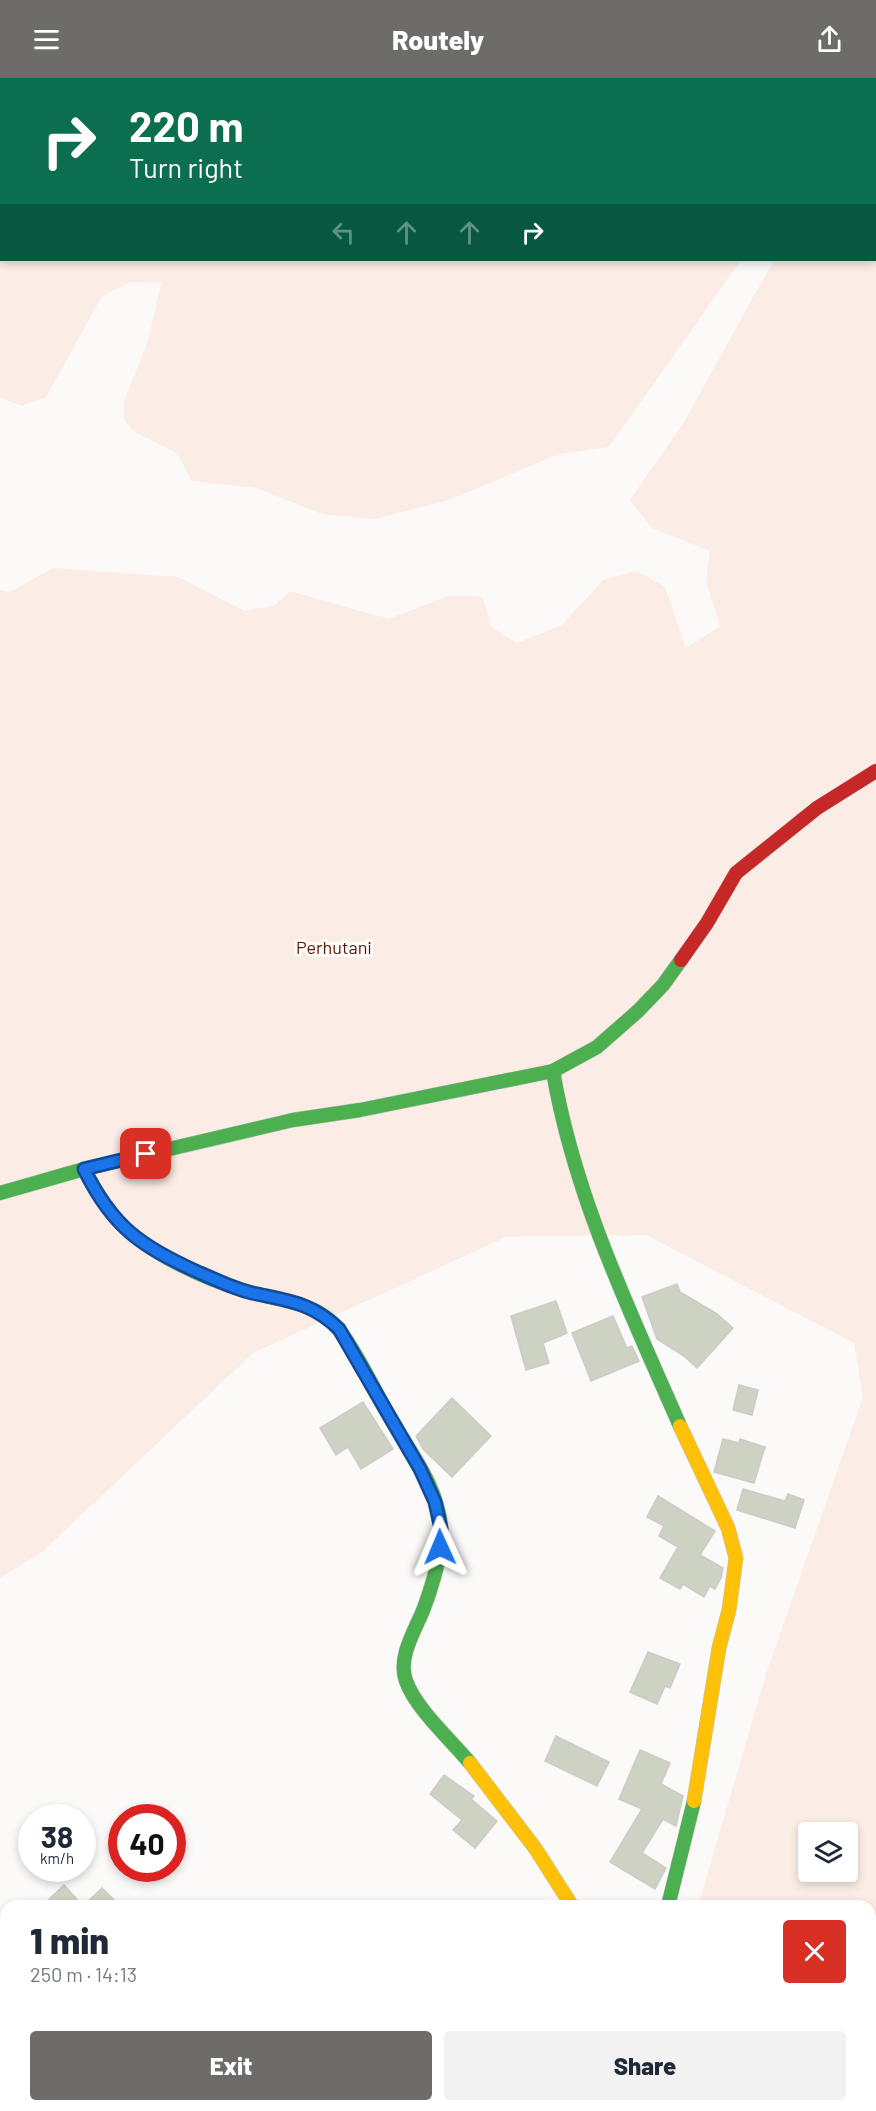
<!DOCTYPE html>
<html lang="en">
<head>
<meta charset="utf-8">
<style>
  body { margin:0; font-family:Barlow,sans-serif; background:#f2f2f3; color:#1f2937; height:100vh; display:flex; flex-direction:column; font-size:22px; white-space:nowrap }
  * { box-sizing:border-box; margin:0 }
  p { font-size:20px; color:#747a83 }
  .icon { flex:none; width:33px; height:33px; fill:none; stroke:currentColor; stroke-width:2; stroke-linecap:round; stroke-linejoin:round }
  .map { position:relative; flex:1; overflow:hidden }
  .panel { position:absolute; left:0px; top:1822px; width:876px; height:212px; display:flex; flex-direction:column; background:#fff; border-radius:18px 18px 0 0; box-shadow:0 3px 9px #0003 }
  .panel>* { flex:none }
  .guide { position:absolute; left:0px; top:0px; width:876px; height:183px; box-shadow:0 3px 9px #0003; background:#0b6e4f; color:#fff; overflow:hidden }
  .buttons { position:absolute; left:798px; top:1744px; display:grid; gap:12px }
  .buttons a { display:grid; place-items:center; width:60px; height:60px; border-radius:6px; background:#fff; box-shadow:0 3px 9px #0003; font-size:30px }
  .speed { position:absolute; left:18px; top:1726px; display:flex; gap:12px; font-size:30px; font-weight:700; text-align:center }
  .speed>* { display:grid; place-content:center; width:78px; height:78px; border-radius:50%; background:#fff; box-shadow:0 3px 9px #0003; line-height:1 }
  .speed small { font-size:15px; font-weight:400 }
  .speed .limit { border:9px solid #d22; background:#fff; color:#111 }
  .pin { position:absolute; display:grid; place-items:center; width:51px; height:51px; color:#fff; margin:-26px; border-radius:12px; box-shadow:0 3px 9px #0006 }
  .me { position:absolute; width:66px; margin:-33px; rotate:359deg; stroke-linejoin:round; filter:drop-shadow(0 0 4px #0008) }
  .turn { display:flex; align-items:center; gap:21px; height:126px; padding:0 30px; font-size:27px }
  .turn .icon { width:78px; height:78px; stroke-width:2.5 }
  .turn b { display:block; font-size:42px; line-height:51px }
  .lanes { display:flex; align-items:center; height:57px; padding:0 30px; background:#0003; justify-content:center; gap:30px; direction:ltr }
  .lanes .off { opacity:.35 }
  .round { display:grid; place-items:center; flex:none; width:63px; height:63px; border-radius:6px; background:#f2f2f3 }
  .overview { display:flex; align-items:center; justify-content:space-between; height:102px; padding:0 30px }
  h1 { font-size:36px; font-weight:800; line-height:45px }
  .cta { display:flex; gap:12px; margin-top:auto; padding:12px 30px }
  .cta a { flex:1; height:69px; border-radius:6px; background:#6d6c6b; color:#fff; font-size:24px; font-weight:800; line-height:69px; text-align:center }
  .cta a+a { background:#f2f2f3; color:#1f2937 }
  header { display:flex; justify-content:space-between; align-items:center; height:78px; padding:0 30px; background:#6d6c6b; color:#fff; font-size:27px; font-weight:800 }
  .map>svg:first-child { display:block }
  .green { fill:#fcece6; fill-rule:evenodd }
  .building { fill:#ced2c2; stroke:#cccbca; stroke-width:1.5 }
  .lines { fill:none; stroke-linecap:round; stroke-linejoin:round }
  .street-casing { stroke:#c0c0be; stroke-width:15 }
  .fast-casing { stroke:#c0c0be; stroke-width:15 }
  .slow-casing { stroke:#c0c0be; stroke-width:15 }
  .jam-casing { stroke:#c0c0be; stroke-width:15 }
  .street { stroke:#fefefe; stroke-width:14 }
  .fast { stroke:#4caf50; stroke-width:14 }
  .slow { stroke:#ffc107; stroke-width:14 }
  .jam { stroke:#c62828; stroke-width:14 }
  .route-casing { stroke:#114b97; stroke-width:15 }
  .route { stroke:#1a73e8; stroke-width:10 }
  .labels { text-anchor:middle; stroke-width:6; stroke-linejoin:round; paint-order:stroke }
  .park-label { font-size:18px; fill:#5e1500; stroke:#fff }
</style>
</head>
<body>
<header><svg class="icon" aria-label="menu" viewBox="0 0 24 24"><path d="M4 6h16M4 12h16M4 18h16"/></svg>Routely<svg class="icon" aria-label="share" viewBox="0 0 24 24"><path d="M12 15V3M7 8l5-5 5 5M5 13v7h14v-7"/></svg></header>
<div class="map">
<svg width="876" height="2033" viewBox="0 0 876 2033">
  <rect width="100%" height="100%" fill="#fbfaf8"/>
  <!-- green -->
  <g class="green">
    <polygon points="0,0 876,0 876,19 874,2 2,2 2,182 741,182 609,369 559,376 449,422 375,441 322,436 256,410 192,403 177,375 133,353 124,341 124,323 148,263 161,205 130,204 102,218 46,319 21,328 0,319"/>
    <path d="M876,33v1836l-6,3v-44h-172l69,-235 96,-274 -9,-54 -208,-108 -140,2 -253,116 -211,199 -42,26v-988l10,2 43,-24 125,9 67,34 30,-6 15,-14 98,28 63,-24 32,2 8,30 26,16 45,-18 41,-45 34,-9 28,16 21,61 34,-22 -14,-45 4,-30 -58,-23 -22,-28 54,-78 90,-162h100zM808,1755h40v39h-40z"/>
    <polygon points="876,1916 876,2033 632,2033 634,2028 870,2028 870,1917"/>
  </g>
  <!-- building -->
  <g class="building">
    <polygon points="677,1206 680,1214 716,1235 733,1250 697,1290 684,1278 657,1261 642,1219"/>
    <polygon points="556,1223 567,1255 543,1265 549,1285 526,1292 511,1238"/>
    <polygon points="613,1238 627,1270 632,1268 639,1283 591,1303 572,1255"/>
    <polygon points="739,1307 758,1312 752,1337 733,1332"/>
    <polygon points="452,1320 491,1358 452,1399 423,1371 416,1358"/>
    <polygon points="363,1324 393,1371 361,1391 348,1369 336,1377 320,1350"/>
    <polygon points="723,1361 739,1365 740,1361 765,1369 754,1405 714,1394"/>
    <polygon points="743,1411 785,1423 788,1416 804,1422 795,1450 737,1432"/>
    <polygon points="658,1418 715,1453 700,1477 723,1490 721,1500 715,1511 710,1508 704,1519 683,1506 680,1511 660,1500 678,1469 659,1458 664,1448 647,1439"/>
    <polygon points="648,1574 680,1586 670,1610 665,1608 657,1626 630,1614"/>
    <polygon points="556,1658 609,1684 597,1708 545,1683"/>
    <polygon points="640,1672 670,1685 661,1706 683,1718 676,1748 663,1741 642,1775 666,1790 655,1811 610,1784 642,1731 619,1721"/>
    <polygon points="444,1697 474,1718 471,1721 497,1743 475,1770 453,1752 462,1742 430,1716"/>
    <polygon points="64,1807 83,1828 102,1810 120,1828 42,1828"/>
  </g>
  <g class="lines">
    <!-- street casing -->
    <g class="street-casing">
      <g id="street">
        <polyline points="548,2033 558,2028"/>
        <polyline points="600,2033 602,2028"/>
      </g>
    </g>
    <!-- fast casing -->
    <g class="fast-casing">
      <g id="fast">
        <path d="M553,993c21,125 77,240 127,355"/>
        <path d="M84,1091c10,19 20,37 35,53 30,31 85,57 127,69 31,9 73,11 94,40 19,25 32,55 48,83 20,36 50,71 53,114 1,27 -8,55 -17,80 -8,21 -27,49 -18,73 10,28 45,59 64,82"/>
        <polyline points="0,1115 84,1091 293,1042 360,1032 553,993 597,969 638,933 663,907 681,882"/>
        <polyline points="668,1828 694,1723"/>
      </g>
    </g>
    <!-- slow casing -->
    <g class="slow-casing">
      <g id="slow">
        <polyline points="680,1348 728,1450 736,1480 729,1532 719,1570 694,1723"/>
        <polyline points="470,1685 535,1770 572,1828"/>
      </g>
    </g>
    <!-- jam casing -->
    <g class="jam-casing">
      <polyline id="jam" points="681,882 707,845 736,795 817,730 876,693"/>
    </g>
    <!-- street -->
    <use href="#street" class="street"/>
    <!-- fast -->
    <use href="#fast" class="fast"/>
    <!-- slow -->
    <use href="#slow" class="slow"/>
    <!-- jam -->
    <use href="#jam" class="jam"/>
  </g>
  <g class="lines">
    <!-- route casing -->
    <g class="route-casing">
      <path id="route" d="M146,1076l-62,15c29,59 58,78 116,104 17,7 34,16 52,20 36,8 59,9 87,36l81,140 15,33 6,27 -1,18"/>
    </g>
    <!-- route -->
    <use href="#route" class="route"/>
  </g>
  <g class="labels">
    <!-- park labels -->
    <g class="park-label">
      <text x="334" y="876">Perhutani</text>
    </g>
  </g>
</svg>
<div class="buttons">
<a><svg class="icon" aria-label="layers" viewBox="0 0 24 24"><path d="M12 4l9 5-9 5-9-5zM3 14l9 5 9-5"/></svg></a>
</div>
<div class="speed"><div>38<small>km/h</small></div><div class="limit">40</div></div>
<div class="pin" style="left:146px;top:1076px;background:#d93025"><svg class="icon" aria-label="arrive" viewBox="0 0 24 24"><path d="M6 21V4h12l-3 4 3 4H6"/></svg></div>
<svg class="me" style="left:440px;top:1469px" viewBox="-20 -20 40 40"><path d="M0-17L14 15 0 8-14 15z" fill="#1a73e8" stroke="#fff" stroke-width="4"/></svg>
<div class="guide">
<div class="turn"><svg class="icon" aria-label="right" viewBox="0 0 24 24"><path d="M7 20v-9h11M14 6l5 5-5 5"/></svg><div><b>220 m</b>Turn right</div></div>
<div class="lanes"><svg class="icon off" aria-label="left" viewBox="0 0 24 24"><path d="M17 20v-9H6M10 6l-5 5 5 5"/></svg><svg class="icon off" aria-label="ahead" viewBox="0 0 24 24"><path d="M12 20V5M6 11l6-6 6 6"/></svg><svg class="icon off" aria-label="ahead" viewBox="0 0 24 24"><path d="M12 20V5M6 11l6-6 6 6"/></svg><svg class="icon" aria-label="right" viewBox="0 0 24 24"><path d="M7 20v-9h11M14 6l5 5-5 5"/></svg></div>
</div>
<section class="panel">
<div class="overview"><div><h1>1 min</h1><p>250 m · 14:13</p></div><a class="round" style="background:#d93025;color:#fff"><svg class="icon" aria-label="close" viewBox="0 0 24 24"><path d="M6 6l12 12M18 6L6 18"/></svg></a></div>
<div class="cta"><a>Exit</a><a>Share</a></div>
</section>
</div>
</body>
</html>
